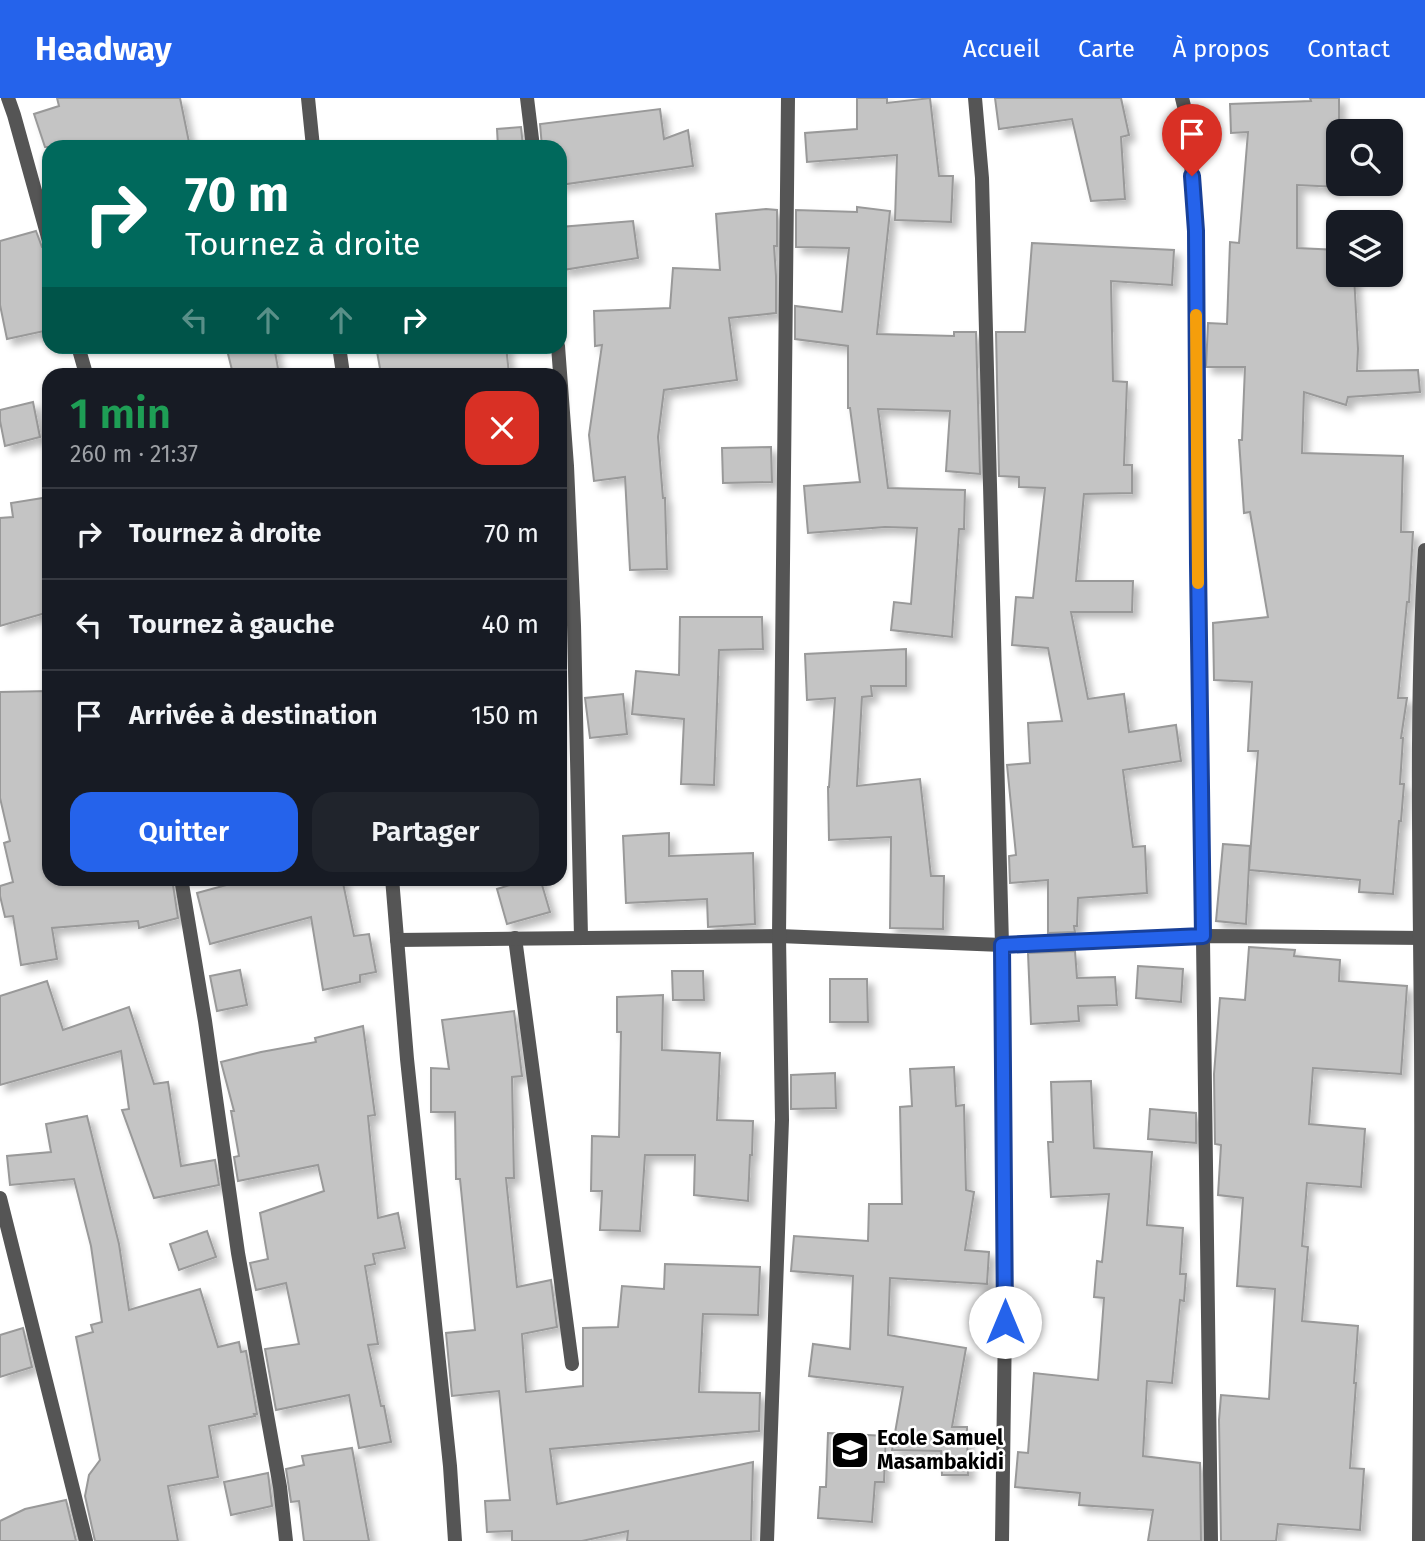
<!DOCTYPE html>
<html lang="fr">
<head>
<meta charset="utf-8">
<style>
  body { margin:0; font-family:"Fira Sans",sans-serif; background:#20242c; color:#f1f3f6; height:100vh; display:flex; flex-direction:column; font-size:26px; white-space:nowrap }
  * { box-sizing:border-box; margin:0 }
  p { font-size:23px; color:#9ea1a6 }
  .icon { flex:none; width:38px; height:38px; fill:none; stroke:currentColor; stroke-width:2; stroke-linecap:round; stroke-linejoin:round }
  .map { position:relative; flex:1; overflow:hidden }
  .side { position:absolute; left:42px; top:270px; width:525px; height:518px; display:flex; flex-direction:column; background:#171b24; border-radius:21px; box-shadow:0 2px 5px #0004 }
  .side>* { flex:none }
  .guide { position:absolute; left:42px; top:42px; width:525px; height:214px; border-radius:21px; box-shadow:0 2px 5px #0004; background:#00695c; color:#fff; overflow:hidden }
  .controls { position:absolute; left:1326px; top:21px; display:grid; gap:14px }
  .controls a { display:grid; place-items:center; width:77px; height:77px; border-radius:14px; background:#171b24; box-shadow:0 2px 5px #0004; font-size:35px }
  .pin { position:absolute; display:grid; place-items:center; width:60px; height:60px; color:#fff; margin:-72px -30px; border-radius:50% 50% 50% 0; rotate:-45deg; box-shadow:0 0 7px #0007 }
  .pin .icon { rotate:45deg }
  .me { position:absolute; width:77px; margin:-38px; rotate:0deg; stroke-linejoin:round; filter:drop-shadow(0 0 5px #0008) }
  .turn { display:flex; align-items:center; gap:24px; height:147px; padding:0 28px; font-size:32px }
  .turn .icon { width:91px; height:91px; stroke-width:2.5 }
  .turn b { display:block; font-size:49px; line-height:60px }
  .lanes { display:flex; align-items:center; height:66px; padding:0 28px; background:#0003; justify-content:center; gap:35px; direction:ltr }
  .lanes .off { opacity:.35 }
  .round { display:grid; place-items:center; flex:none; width:74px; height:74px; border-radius:21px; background:#20242c }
  .headline { display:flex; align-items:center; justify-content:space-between; height:119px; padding:0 28px }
  h1 { font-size:42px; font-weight:600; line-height:52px; color:#1e9e55 }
  .button { display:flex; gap:14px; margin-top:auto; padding:14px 28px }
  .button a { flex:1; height:80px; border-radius:21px; background:#2563eb; color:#fff; font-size:28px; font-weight:600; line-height:80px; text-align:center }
  .button a+a { background:#20242c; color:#f1f3f6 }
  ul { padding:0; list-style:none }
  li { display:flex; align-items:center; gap:21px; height:91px; padding:0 28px; border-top:2px solid #363941 }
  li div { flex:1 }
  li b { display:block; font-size:26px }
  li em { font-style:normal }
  header { display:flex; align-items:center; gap:42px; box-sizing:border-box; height:98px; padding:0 35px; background:#2563eb; color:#fff }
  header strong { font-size:33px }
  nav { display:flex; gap:38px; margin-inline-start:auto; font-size:24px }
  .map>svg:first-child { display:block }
  .building { fill:#c4c4c4; stroke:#999; stroke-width:2; filter:url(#shadow) }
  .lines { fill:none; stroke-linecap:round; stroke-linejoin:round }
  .minor { stroke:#555; stroke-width:14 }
  .route-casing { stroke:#184099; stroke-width:18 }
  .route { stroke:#2563eb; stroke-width:12 }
  .slow { stroke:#f59e0b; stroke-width:12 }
  .labels { text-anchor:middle; stroke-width:5; stroke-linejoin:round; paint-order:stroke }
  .poi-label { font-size:21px; font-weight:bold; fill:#000; stroke:#fff; text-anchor:start }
</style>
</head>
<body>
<header>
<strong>Headway</strong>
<nav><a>Accueil</a><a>Carte</a><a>À propos</a><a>Contact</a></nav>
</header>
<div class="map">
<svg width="1425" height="1443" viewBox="0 0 1425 1443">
  <defs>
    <filter id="shadow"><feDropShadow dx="6" dy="6" stdDeviation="3.5" flood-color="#0004"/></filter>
  </defs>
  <rect width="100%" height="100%" fill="#fff"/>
  <!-- building -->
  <g class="building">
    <polygon points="57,0 180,0 190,49 45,49 34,16 59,8"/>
    <polygon points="857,0 887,0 887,5 930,0 939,78 953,78 951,124 895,122 897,57 807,64 805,35 857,31"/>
    <polygon points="995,0 1121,0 1129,37 1121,39 1125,101 1091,103 1072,21 999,31"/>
    <polygon points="1310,0 1339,0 1339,89 1297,87 1297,150 1339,152 1339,177 1354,177 1358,251 1357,273 1418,272 1420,294 1348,299 1346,307 1304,294 1302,355 1403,358 1401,434 1413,434 1409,504 1407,504 1398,600 1407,600 1401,640 1403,640 1400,686 1404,686 1401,723 1399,723 1393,796 1359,794 1360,782 1249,772 1258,653 1248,653 1252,584 1214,582 1213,525 1268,519 1250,414 1244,415 1239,342 1242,342 1245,269 1206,269 1208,225 1227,226 1230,144 1239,145 1248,34 1231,35 1230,6 1311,3"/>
    <polygon points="660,11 664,41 688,32 693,68 560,87 560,49 542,49 540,26"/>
    <polygon points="521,29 523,49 498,49 497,31"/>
    <polygon points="857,109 890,113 877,236 954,238 954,234 976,234 980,376 946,373 950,313 878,311 888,390 965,392 964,431 959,431 952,539 891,532 894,504 911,506 917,430 885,429 808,435 804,388 860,384 850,310 848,310 848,248 795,241 795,208 842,214 849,150 796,149 796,112 857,114"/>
    <polygon points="766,111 777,112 777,148 774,148 776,178 776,215 729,220 737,282 664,292 658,339 663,400 665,400 667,471 630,472 625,379 594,383 589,337 602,247 595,248 594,213 670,210 673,170 720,172 716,116"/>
    <polygon points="633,123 638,160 563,172 560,156 560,129"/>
    <polygon points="36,133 42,149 49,152 49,232 7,241 0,207 0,143"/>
    <polygon points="1032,145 1174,152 1172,187 1111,183 1113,283 1127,284 1124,367 1132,367 1132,395 1084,396 1076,483 1133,483 1132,514 1071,514 1088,601 1124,596 1129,634 1176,627 1181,663 1123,672 1133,749 1145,748 1147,795 1078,800 1077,828 1074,828 1075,834 1048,835 1048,782 1010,785 1009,758 1016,757 1007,667 1030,665 1028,625 1062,623 1048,550 1012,547 1016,499 1033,500 1045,390 1019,389 1019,379 999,378 996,234 1025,234"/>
    <polygon points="226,248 274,248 279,276 233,276"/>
    <polygon points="376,248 432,248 433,253 473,248 506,248 509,276 381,276"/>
    <polygon points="33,304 40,339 5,348 0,323 0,312"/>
    <polygon points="771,349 772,384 723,385 722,350"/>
    <polygon points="49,399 49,514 0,528 0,420 13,419 11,405"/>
    <polygon points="680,519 762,519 763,551 719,552 714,687 681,686 684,621 632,616 636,573 679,577"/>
    <polygon points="906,551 906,588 871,588 872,598 862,599 857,688 920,681 931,778 944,778 943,831 890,830 891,739 829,742 828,689 829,689 835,600 807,602 805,556"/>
    <polygon points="49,593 49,780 172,780 178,820 139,830 138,823 52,830 57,861 21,867 13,818 5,819 0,798 0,788 13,784 4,745 10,743 0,700 0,594"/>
    <polygon points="623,596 627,636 590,640 585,600"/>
    <polygon points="669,735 669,758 753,755 755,826 708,829 707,801 626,805 623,738"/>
    <polygon points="1223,746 1250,748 1246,826 1216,823"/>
    <polygon points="252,780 342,780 354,838 369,836 376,874 360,877 360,884 323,892 311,819 210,846 197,795"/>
    <polygon points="532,780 540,780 550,814 507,826 497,791"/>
    <polygon points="1249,849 1295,852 1294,858 1340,862 1339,883 1407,888 1401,976 1313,970 1309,1026 1365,1031 1361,1089 1307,1085 1302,1148 1308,1149 1302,1223 1358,1228 1354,1285 1356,1285 1350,1370 1364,1371 1360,1432 1278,1426 1276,1443 1221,1443 1219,1322 1221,1297 1269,1301 1275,1191 1237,1188 1243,1100 1218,1097 1221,1047 1215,1046 1214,976 1220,900 1245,902"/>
    <polygon points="1075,853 1077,880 1115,879 1117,907 1078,908 1079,923 1031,926 1028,855"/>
    <polygon points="1138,868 1183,871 1181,904 1136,900"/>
    <polygon points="240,872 247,907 217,913 210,878"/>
    <polygon points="672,873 703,873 704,902 673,902"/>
    <polygon points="830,881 867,881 868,924 830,924"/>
    <polygon points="47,883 63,932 129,909 154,986 168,984 181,1068 215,1062 219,1087 154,1100 122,1012 129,1011 121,953 0,987 0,898"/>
    <polygon points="663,897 662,952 720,955 717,1022 753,1023 752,1057 750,1057 748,1103 694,1097 695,1057 645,1057 640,1133 600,1132 602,1093 591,1093 592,1038 619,1039 621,934 617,934 617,899"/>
    <polygon points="514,913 522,978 512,979 514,1080 506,1080 517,1189 551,1182 557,1229 522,1236 526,1294 583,1288 583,1230 618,1229 622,1188 664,1191 665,1166 760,1169 758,1217 703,1216 699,1294 760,1295 759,1333 550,1351 557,1406 753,1364 751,1443 627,1443 628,1433 582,1443 512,1443 512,1433 487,1434 485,1403 510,1402 499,1293 452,1298 446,1235 475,1232 460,1081 456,1081 455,1014 431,1014 431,970 449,971 442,922"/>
    <polygon points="363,928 375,1017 368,1018 378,1120 398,1115 405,1150 373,1156 375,1166 365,1168 378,1246 368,1247 381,1308 384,1308 391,1344 359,1350 349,1297 276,1312 265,1251 299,1246 286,1185 256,1192 250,1165 268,1161 260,1115 324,1093 318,1067 238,1083 234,1059 239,1058 231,1013 234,1013 221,964 261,954 316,944 315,940"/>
    <polygon points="954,969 956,1008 964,1007 966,1092 974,1094 965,1152 989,1154 987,1186 890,1180 888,1237 966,1250 952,1329 967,1329 968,1377 942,1377 941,1353 892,1352 903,1289 809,1278 813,1246 850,1251 853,1178 791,1173 794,1138 868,1143 869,1106 902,1106 900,1009 912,1008 910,971"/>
    <polygon points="835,975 836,1010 791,1011 791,977"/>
    <polygon points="1091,983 1094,1050 1152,1054 1147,1127 1183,1130 1180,1176 1186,1176 1184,1203 1180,1202 1172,1285 1147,1283 1143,1358 1200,1365 1201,1443 1148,1443 1153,1412 1079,1407 1080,1395 1015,1389 1018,1354 1028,1355 1034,1275 1098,1282 1104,1200 1094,1199 1097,1163 1102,1164 1109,1096 1051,1099 1048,1044 1053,1044 1051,984"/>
    <polygon points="1150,1011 1196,1015 1196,1045 1148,1041"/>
    <polygon points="87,1018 119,1146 129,1212 200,1191 218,1249 239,1244 241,1254 246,1253 257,1316 254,1316 255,1318 209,1328 218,1379 168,1388 178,1443 95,1443 85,1398 89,1377 100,1362 76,1239 93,1234 91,1227 102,1224 91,1148 74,1081 10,1087 7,1058 51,1054 46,1026"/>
    <polygon points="207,1133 216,1159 179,1172 170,1146"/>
    <polygon points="23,1230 32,1269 0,1279 0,1237"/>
    <polygon points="828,1335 886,1338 884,1384 875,1384 872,1424 818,1420 820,1389 826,1389"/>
    <polygon points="352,1350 369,1443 304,1443 299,1403 291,1404 286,1371 304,1367 302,1358"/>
    <polygon points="268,1375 272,1408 231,1417 224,1384"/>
    <polygon points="66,1402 76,1443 0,1443 0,1423 25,1411"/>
  </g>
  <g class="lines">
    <!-- minor -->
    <g class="minor">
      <polyline points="8,0 14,17 49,143"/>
      <polyline points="308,0 313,49"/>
      <polyline points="527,0 533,49"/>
      <polyline points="975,0 982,80 1002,847 1005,1224 1002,1443"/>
      <polyline points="1182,0 1188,24 1196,133 1198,466 1211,1443"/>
      <polyline points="78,248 86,276"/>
      <polyline points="339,248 343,276"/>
      <polyline points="558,248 567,368 574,527 581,839"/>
      <polyline points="181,780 205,923 238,1155 280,1389 286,1443"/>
      <polyline points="392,780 407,961 450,1368 455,1443"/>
      <polyline points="515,840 572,1266"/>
      <polyline points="397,842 779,838 1002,847 1204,838 1425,840"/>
      <polyline points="0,1100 86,1443"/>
      <polyline points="767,1443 782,1022 779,838 788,0"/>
      <path d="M1419,1443c1,-166 3,-332 2,-498 -1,-164 -6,-329 4,-493"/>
    </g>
  </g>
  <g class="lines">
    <!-- route casing -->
    <g class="route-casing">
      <polyline id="route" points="1005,1224 1002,847 1203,838 1198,466 1196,133 1192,78"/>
    </g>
    <!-- route -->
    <use href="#route" class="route"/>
    <!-- slow -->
    <polyline class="slow" points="1196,217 1198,485"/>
  </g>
  <!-- icons -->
  <defs>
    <g id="school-square" transform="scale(2.0125)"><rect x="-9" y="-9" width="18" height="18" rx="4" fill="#000" stroke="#fff"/><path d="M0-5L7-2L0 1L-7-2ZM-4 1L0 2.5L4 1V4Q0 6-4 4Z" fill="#fff"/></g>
  </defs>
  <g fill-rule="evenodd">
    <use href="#school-square" x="850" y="1352"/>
  </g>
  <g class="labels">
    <!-- poi labels -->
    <g class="poi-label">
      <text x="877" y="1347">Ecole Samuel<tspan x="877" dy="24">Masambakidi</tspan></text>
    </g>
  </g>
</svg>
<div class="controls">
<a><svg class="icon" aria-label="search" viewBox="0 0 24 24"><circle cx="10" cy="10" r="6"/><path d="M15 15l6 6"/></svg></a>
<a><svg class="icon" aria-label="layers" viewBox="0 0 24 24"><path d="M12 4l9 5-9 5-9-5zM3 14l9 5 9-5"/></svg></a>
</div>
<div class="pin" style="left:1192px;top:78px;background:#d93025"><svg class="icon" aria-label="arrive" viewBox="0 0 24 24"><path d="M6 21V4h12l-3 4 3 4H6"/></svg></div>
<svg class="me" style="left:1005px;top:1224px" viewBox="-20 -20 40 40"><circle r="19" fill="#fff"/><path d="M0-13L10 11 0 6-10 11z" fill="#2563eb"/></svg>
<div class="guide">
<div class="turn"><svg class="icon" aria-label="right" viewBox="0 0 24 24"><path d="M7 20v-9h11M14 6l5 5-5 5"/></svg><div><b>70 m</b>Tournez à droite</div></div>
<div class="lanes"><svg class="icon off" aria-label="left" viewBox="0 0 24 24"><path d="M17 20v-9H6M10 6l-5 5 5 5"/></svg><svg class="icon off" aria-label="ahead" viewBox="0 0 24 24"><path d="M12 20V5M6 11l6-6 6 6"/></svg><svg class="icon off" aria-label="ahead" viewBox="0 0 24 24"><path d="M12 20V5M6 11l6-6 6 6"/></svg><svg class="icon" aria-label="right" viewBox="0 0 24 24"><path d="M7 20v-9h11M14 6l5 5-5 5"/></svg></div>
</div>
<section class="side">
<div class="headline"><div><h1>1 min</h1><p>260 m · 21:37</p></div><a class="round" style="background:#d93025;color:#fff"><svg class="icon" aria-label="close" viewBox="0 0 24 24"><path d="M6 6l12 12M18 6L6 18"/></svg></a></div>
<ul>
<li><svg class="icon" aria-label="right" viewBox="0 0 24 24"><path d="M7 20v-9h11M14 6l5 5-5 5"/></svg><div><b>Tournez à droite</b></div><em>70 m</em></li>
<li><svg class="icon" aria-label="left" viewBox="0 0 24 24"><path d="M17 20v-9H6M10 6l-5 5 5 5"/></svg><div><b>Tournez à gauche</b></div><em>40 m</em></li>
<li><svg class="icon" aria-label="arrive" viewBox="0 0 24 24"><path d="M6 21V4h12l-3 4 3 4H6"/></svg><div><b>Arrivée à destination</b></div><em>150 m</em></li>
</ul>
<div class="button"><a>Quitter</a><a>Partager</a></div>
</section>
</div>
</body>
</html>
